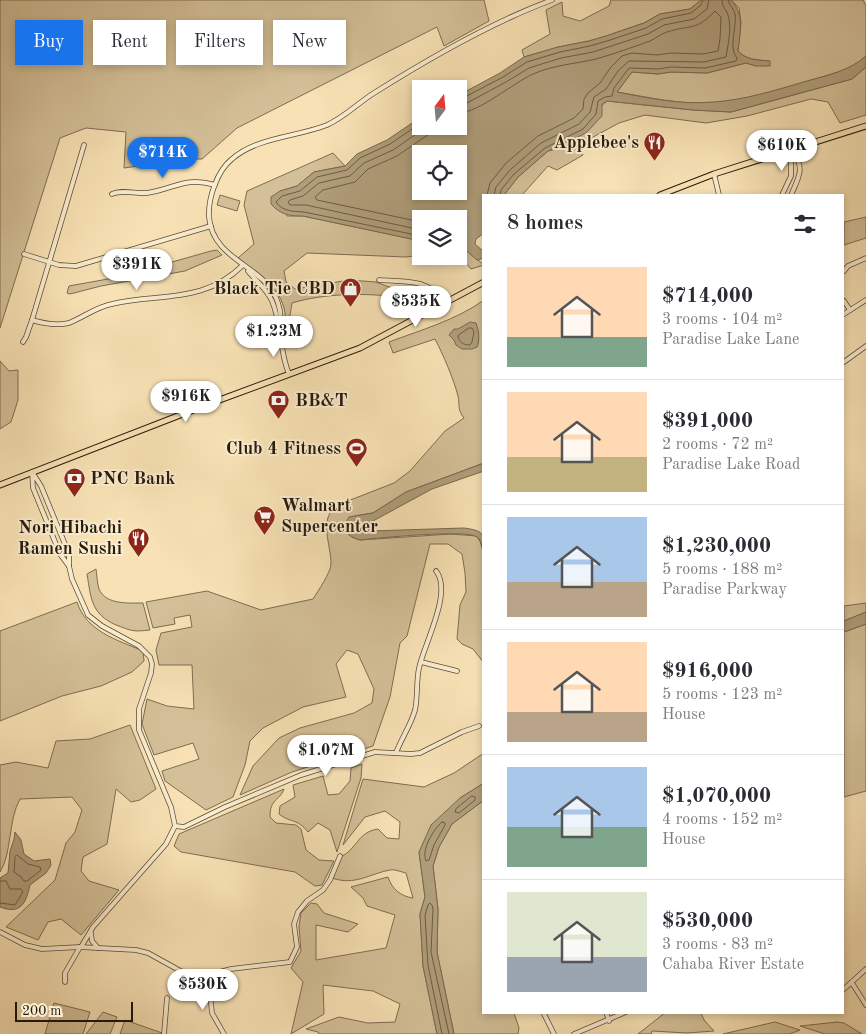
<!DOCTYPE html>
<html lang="en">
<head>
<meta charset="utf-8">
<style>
	:root { --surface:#fff; --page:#f2f2f3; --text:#2b2b33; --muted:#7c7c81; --line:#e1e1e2; --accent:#1a73e8 }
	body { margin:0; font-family:"Old Standard TT",serif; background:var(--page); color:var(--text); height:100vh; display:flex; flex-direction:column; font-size:19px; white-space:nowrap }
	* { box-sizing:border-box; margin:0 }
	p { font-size:16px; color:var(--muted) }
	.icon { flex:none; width:28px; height:28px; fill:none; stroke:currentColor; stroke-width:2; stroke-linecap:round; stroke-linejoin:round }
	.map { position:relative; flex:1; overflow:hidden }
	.panel { position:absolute; left:482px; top:194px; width:362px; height:820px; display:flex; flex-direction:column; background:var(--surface); border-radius:0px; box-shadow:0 2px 8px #0003 }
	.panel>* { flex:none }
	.hud { position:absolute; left:15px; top:20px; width:392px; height:45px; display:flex; gap:10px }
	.needle { width:32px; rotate:16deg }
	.tools { position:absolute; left:412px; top:80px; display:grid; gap:10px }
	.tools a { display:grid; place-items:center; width:55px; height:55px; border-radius:0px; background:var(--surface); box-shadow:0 2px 8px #0003; font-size:25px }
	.scale { position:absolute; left:15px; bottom:12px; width:118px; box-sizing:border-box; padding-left:5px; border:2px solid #251a0b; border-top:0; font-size:14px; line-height:18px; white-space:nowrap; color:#251a0b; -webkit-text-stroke:4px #faeccf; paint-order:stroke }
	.price { position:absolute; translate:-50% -42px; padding:0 11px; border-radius:18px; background:#fff; color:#222; font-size:16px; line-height:32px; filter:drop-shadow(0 1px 2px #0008) }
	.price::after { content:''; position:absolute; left:50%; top:30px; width:15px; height:11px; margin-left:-8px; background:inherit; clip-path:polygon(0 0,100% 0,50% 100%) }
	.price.current { background:var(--accent); color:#fff }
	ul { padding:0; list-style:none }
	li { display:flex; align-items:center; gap:15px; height:125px; padding:0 25px }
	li+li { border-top:1px solid var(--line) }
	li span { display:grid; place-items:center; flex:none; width:140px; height:100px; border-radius:0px; color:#555 }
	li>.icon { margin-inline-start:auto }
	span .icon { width:60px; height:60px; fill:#fffc; stroke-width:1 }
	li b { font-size:21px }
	h2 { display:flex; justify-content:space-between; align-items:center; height:60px; padding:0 25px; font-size:21px }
	.pill { padding:0 18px; border-radius:0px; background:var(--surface); box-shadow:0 2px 8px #0003; font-size:18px; line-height:45px }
	.pill.current { background:var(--accent); color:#fff }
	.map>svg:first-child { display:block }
	.green { fill:#d4c098; stroke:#7c6d52 }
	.water { fill:#b09e7b; stroke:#78694e; fill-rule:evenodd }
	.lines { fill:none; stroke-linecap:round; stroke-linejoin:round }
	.shore { stroke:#6a5c43; stroke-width:1 }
	.minor-casing { stroke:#5a4c36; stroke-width:5.5 }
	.major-casing { stroke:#251a0b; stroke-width:7 }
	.minor { stroke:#faeccf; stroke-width:4 }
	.major { stroke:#f8e2b5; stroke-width:5 }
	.labels { text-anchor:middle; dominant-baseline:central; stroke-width:4; stroke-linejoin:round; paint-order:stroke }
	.poi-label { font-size:18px; font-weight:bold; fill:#251a0b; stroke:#faeccf; text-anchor:end }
</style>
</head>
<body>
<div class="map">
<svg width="866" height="1034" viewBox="0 0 866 1034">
	<rect width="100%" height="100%" fill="#f8e2b5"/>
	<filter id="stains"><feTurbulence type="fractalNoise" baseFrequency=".004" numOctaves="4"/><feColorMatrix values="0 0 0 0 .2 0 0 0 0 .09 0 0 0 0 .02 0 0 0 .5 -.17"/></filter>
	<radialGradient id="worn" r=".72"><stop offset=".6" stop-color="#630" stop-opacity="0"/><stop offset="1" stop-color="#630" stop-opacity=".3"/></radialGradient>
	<g class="green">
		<polygon points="0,0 484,0 489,21 444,46 437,27 237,128 202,159 189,159 124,168 126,132 86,128 60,138 0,328"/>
		<polygon points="611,0 701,0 690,9 660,14 644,23 606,36 589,41 558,47 524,57 522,50 550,34 546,10 562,2 563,16 580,21 609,6"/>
		<path d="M731,0H863L866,6V56L857,64L842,71C800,83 757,99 712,103C680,105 648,97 617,92L632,72L658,74L671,72L707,73L746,63L756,66L769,61C758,60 746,60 738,51L741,23L739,8Z"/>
		<polygon points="866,67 866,115 840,123 828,102 811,99 747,116 706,123 645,115 619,123 584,142 580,148 583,155 557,170 548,166 522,195 504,195 518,177 548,151 553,150 607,101 693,110 731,112 852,79"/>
		<path d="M333,153L345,166L314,172L297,186L280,191L287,216H303L421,241V255L406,257L307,253L284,271L286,282L295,289L349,280L376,282L402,292L400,297C365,293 325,293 292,303L288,327L285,328C285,321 286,314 284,308C278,285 255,271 238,258L254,244L244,205L247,191Z"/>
		<polygon points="220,195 240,201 237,211 217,205"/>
		<polygon points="866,217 866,238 844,245 844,222"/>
		<polygon points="459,247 462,247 484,265 471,269 459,255"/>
		<polygon points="217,250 222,255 185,271 101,286 70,294 67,293 69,286 119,277 211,251"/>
		<path d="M484,300V463L406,492L373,513L354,516L346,522C345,534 349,537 360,540L451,534L476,536L480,541L484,555V663L473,649L462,644L457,639L460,605L466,592L465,573L462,554L448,544H430L407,636L400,643L390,697L373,746L292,772L240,795L253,766L279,738L300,728L354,713L372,703L374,689L358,654L347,650L336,664L346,697L303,707L263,728L250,741L245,765L233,797L206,810L165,781L162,771L199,759L193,743L154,755L142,724L147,699L167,706L194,709L192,665H159L156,650L161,633L192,627L190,615L174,618L175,624L153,628L146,602L207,591L261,610L313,599C318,591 331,572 331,564C331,544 319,522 335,506L394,483L410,471L445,431L464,418C457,409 460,406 458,396C454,380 443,354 435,339L393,353L389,342C421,330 456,320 484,300Z"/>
		<polygon points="0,361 9,371 18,370 18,400 11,422 0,429"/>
		<path d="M96,569C97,575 97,583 99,589C106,605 128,603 143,603L150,630C133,632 132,631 116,625C91,614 91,598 87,574Z"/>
		<path d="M77,602C86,631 117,640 143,651L144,661L132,672L101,686L62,696L0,721V631Z"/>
		<polygon points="866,603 866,612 844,621 844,606"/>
		<polygon points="866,624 866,791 844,797 844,632"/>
		<path d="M130,725L156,789L140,800L131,802L116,789L107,844L83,857L81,871L89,881L119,890L81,935L61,919L48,922L38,940L6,927L55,880L66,843L75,832L82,810L72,797L20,799C8,820 12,854 0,872V765L16,762L48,768L56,741L90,739Z"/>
		<path d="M484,753V783L460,798L419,852L425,897L420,914L423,966L437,1034H319L318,1032L306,1029L339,1017L368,1023L395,1022L400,1004L373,991L323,985L324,1014L291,1034L303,982L291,968L301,951L299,926L301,913L311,903L317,904L324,913L358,924L348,932L316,925V960L386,948L395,915L367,906L363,898L351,887L388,877C392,889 400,896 413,898L406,873C401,872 395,869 390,870C369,874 355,886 332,878L340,857C357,850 357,832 378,829L387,838L399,839L400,822L385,811L365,817L343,845L363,779L424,787L454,773Z"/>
		<path d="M362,764L361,778L337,852L330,830L318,823L308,832C297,818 290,823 279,814L280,806L295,797L293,785L323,776L328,795L339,794L350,781L351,768Z"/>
		<path d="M284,789C279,802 270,798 270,817L276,823L296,825L301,829L306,850L319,860L334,861L322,885L315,886L295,872L181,852L174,846L179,834Z"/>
		<polygon points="484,800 484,1012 514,1013 519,1028 518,1034 454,1034 437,952 438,909 433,866 439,847 452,824"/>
		<polygon points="54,1003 90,1012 83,1034 45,1034"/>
		<polygon points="103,1012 117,1017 110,1034 86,1034"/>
		<polygon points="666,1012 701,1013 704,1020 714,1031 687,1033 652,1031 651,1034 638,1034"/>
		<polygon points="125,1020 165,1034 120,1034"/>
		<polygon points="775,1022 800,1030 790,1034 723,1034"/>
		<polygon points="837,1022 844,1023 862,1034 825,1034 800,1026"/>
	</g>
	<g class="water">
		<path d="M701,0H731C745,15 740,31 738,51C746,60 758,60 770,61V66H756L746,63L707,73L671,72L658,74L632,72L617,92C648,98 681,105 713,102C745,100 776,90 807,81C828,75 849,71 866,56V67L852,79L731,112L693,110L607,101L602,104V116L586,133L548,151L518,177L504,195H484V233L476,239L475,244L484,252V258L477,260L462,247H459V219H421V241L303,216C289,216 281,215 271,204V197L280,191L297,186L314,172L345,166L357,154L387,140L421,117V126H459V95L500,73L524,57L558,47L589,41L606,36L644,23L660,14L690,9ZM421,154H459V191H421Z"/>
		<path d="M470,322L476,323C479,331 480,339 477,347L472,349H462L456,345L454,340L449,335L454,329H458Z"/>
		<path d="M484,463V471L432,489L373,521L359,525V528L362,531H370L464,528C486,531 484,534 484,555C482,549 482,540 477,537C467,529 378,538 360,540C348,536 340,530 349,517L373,513L406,492Z"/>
		<polygon points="866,612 866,624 844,632 844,621"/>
		<polygon points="484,783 484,800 452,824 439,847 433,866 438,909 437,952 454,1034 437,1034 423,966 420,914 425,897 419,852 431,825 460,798"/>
		<path d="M15,832L21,840L24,854L34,861L50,859L51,865L46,873L30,885C26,903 21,915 0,907V878L8,873L10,851L14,839Z"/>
	</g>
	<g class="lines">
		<g class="shore">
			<polyline points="459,99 463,98 503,77 527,62 560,52 590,46 607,41 646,28 662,19 691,13 701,5 703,0"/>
			<polyline points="459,105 465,104 506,82 529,68 561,58 593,52 648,34 664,25 694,19 707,9 709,0"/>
			<path d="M459,113C480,112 513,83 533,74C553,65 575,64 596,59C614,54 633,47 650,41C656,38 661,34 667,32C691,24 695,32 715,11L721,17L720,39L718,51L703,54L671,53L657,55L632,53L622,56L611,67L600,83L588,93L584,99L583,109L574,118L538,136L506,163L490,183L487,195"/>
			<path d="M421,123L390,144L360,158L347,170L317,177L300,191L282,196L276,202C283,212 293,211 304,212L421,236"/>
			<path d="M494,195L496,187L510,170L541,143L579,124L590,112L594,97L606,89L618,71L629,61L704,62L726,57C728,45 732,27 728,15C726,9 722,7 722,0"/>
			<path d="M500,195L501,190L514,174L545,148L583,129L596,114L598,101L605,97L612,96L614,88L629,68L658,69L671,67L705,68L736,61L737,58C728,47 737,28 735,14C734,8 729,6 728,0"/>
			<polyline points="421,222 317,200 315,197 323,190 355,182 368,169 397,156 432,132 437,126"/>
			<polyline points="421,230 306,205 290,205 288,202 290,200 303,196 319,183 350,176 364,163 393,150 428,126"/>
			<path d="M469,328H472L474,332L472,342L470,345C463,345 459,342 458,336Z"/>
			<polygon points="472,796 475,797 475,800 459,813 455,812 456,809"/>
			<path d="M442,822L445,823V825L434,845L429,860L426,861C421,850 433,830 442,822Z"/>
			<polygon points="17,855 28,864 40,867 41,870 27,881 24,881 21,877 14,872 15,857"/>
			<polyline points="0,881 6,881 10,889 21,889 23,892 15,905 0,903"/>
			<polyline points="442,1034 428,965 425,915 428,905 430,903 432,905 433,909 431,952 449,1034"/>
		</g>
		<defs>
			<g id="minor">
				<polyline points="714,174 719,195"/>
				<path d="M112,194C122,189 136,194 147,193C175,189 184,176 215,185"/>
				<polyline points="782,195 791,176 791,150"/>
				<path d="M791,195C799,177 806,167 791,150"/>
				<polyline points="24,254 59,265 76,266 211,226"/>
				<path d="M248,271C256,281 267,289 272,301C282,324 279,351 289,374"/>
				<polyline points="844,271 848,266 866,258"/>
				<path d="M379,280C407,282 425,278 445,301"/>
				<polyline points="844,301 850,310"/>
				<polyline points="844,314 866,300"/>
				<path d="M32,320C45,324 56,326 69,323C84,317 96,307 112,304C160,293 204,304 243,265"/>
				<path d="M280,336C281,325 282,314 278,303C266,265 213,262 209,217C208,198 217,171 232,159C257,137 297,137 327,125C345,117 358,103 374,93C428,59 492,22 552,0"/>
				<polyline points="23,342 26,337 32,320 84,145"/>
				<polyline points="844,362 866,346"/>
				<polygon points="32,472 41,486 69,554 69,566 60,554 33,488"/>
				<polyline points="69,566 72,579 88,615 102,626 139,646 150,657 152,664 151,673 139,709 139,730 171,807 175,826 166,844 93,927 81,947"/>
				<polyline points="421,662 457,671"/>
				<path d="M396,753C401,739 411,725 415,710C418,697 416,682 419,668C424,644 453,592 436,571"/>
				<polyline points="175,826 184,827 225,807 301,775 375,752 411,754 420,753 462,732 479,726"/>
				<polyline points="0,932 25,945 42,949 80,947 136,950 148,953 186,974 205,976 231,969 290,962 297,947 294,924 298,912 307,901 323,890 330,880 340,856"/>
				<polyline points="91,933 92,941 98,948"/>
				<polyline points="205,976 209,984 212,1013 224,1034"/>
				<polyline points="65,982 65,973 80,947"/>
				<polyline points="852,983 866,1005"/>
				<polyline points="844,989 866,969"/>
				<polyline points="543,1012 554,1034"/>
				<polyline points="606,1012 609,1021"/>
				<polyline points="164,1034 167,998"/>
				<polyline points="574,1034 626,1012"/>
			</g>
			<g id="major">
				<polyline points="660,195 714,174 866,126"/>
				<polyline points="0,485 206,405 360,348 484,282"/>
			</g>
		</defs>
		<use href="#minor" class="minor-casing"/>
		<use href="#major" class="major-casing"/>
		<use href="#minor" class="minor"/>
		<use href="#major" class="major"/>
	</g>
	<defs>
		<symbol id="restaurant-pin" viewBox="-11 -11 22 30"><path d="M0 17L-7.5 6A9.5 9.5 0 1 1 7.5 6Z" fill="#8f2418" stroke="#faeccf"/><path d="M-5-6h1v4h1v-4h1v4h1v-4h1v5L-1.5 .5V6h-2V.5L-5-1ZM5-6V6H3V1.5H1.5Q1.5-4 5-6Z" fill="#fff"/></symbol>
		<symbol id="shop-pin" viewBox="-11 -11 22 30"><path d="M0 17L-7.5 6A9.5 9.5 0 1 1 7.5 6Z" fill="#8f2418" stroke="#faeccf"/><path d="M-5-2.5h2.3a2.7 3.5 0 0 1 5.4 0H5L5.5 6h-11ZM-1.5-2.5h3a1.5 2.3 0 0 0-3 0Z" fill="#fff"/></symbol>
		<symbol id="bank-pin" viewBox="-11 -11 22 30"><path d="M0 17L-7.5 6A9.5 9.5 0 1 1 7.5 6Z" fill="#8f2418" stroke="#faeccf"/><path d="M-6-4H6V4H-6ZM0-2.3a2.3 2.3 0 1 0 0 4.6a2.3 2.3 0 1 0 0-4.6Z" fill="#fff"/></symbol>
		<symbol id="stadium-pin" viewBox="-11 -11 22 30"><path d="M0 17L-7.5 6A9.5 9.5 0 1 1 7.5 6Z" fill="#8f2418" stroke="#faeccf"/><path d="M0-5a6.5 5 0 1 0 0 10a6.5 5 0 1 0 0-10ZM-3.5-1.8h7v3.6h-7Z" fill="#fff"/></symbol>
		<symbol id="supermarket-pin" viewBox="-11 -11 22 30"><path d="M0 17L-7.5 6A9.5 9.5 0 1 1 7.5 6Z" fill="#8f2418" stroke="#faeccf"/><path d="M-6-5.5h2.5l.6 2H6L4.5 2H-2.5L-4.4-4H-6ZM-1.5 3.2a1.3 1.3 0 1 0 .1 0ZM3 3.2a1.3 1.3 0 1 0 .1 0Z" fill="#fff"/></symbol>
	</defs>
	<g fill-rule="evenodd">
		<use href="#restaurant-pin" x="642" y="130" width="25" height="34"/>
		<use href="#shop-pin" x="338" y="276" width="25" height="34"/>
		<use href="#bank-pin" x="266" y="388" width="25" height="34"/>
		<use href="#stadium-pin" x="344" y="436" width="25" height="34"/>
		<use href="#bank-pin" x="62" y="466" width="25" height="34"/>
		<use href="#supermarket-pin" x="252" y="504" width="25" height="34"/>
		<use href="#restaurant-pin" x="126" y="526" width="25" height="34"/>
	</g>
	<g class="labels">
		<g class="poi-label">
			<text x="639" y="143">Applebee's</text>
			<text x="335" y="289">Black Tie CBD</text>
			<text x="295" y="401" text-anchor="start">BB&amp;T</text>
			<text x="341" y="449">Club 4 Fitness</text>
			<text x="90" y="479" text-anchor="start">PNC Bank</text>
			<text x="281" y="506" text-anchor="start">Walmart<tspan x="281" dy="21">Supercenter</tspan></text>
			<text x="122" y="528">Nori Hibachi<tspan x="122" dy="21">Ramen Sushi</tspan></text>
		</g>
	</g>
	<rect width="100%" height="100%" filter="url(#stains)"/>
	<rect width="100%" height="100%" fill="url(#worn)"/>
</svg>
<div class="tools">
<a><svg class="needle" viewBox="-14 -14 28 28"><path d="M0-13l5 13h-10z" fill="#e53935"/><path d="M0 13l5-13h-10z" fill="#7c7c81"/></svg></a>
<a><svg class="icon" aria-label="locate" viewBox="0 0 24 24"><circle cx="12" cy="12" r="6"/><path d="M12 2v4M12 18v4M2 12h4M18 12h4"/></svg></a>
<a><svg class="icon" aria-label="layers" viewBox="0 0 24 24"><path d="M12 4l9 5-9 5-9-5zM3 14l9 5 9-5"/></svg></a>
</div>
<div class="scale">200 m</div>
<b class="price" style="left:782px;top:172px">$610K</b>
<b class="price current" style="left:163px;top:179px">$714K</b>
<b class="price" style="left:137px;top:291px">$391K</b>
<b class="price" style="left:416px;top:328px">$535K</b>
<b class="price" style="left:274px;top:358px">$1.23M</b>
<b class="price" style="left:186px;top:423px">$916K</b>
<b class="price" style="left:326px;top:777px">$1.07M</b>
<b class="price" style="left:203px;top:1011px">$530K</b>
<div class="hud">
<a class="pill current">Buy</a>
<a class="pill">Rent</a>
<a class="pill">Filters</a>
<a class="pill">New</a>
</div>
<section class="panel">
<h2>8 homes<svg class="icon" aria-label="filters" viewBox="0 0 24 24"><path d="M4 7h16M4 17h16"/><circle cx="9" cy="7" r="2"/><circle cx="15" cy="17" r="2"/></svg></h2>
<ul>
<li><span style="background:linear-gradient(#ffd9b3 70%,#7fa58c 0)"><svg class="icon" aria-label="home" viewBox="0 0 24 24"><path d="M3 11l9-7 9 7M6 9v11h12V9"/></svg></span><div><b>$714,000</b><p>3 rooms · 104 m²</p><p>Paradise Lake Lane</p></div></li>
<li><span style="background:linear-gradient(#ffd9b3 65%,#c2b280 0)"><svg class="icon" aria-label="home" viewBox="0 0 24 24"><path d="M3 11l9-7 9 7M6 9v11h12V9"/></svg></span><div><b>$391,000</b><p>2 rooms · 72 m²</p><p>Paradise Lake Road</p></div></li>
<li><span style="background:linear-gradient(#a9c7e8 65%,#b9a48a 0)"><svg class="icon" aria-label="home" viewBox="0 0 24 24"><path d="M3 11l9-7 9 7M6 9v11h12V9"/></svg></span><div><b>$1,230,000</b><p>5 rooms · 188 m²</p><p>Paradise Parkway</p></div></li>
<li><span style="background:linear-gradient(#ffd9b3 70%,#b9a48a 0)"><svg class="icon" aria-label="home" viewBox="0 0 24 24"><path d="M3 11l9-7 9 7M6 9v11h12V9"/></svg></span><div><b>$916,000</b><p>5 rooms · 123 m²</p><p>House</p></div></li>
<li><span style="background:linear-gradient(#a9c7e8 60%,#7fa58c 0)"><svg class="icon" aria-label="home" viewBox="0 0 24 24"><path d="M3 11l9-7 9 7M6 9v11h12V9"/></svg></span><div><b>$1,070,000</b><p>4 rooms · 152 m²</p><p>House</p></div></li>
<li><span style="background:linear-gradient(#dfe7d0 65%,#9aa5b1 0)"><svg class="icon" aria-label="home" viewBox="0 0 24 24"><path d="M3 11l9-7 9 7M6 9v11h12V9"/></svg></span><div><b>$530,000</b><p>3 rooms · 83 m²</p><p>Cahaba River Estate</p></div></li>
</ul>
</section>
</div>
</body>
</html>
